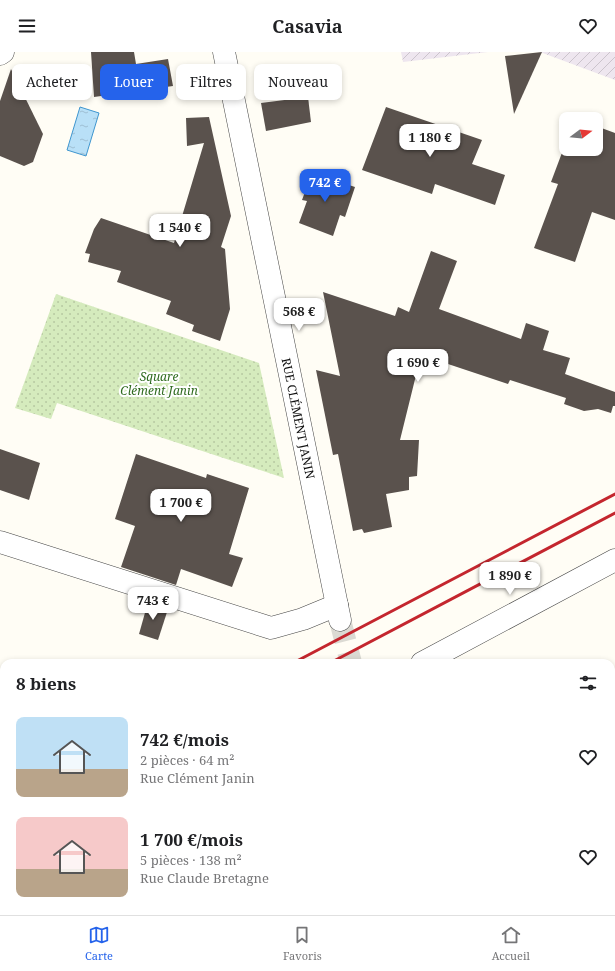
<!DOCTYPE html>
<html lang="fr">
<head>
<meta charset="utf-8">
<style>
	:root { --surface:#fff; --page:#f2f2f2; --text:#202124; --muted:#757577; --line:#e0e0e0; --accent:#2563eb }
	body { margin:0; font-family:"Noto Serif",serif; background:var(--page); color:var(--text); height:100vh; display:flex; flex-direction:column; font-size:15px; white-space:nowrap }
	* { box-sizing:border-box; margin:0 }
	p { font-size:13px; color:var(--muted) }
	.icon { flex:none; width:22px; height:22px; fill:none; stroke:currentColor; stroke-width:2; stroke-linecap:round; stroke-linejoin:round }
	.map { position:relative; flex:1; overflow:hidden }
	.sheet { position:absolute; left:0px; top:607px; width:615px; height:256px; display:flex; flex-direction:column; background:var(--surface); border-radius:12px 12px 0 0; box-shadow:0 2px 6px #0003 }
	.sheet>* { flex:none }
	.banner { position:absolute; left:12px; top:12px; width:400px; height:36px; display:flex; gap:8px }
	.needle { width:26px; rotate:74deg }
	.fabs { position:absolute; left:559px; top:60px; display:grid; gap:8px }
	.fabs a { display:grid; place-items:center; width:44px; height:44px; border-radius:8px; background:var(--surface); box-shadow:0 2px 6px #0003; font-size:20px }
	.price { position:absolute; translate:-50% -34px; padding:0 9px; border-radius:8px; background:#fff; color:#222; font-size:13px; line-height:26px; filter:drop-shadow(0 1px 2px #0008) }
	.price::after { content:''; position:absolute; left:50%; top:24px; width:12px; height:9px; margin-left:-6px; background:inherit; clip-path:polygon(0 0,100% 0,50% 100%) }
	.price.on { background:var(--accent); color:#fff }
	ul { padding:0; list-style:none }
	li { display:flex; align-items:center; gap:12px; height:100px; padding:0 16px }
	li span { display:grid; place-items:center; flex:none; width:112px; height:80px; border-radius:8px; color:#555 }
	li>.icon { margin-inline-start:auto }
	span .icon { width:48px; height:48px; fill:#fffc; stroke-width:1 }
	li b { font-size:17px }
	h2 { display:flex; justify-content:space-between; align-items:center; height:48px; padding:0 16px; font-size:17px }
	.pill { padding:0 14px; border-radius:8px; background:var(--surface); box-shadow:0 2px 6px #0003; font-size:14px; line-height:36px }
	.pill.on { background:var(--accent); color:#fff }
	header { display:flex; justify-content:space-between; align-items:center; height:52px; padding:0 16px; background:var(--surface); font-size:18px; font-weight:700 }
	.tab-bar { display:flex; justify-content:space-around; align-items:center; height:56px; border-top:1px solid var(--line); background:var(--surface); font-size:11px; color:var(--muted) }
	.tab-bar a { display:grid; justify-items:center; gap:2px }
	.tab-bar .on { color:var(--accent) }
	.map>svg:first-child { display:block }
	.industrial { fill:url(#industrial-furrows) }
	.park { fill:url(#park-dots) }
	.water { fill:url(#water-ripples); stroke:#3f96cf }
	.building { fill:#5a524d }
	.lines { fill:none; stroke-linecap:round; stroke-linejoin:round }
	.minor-tunnel { stroke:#dbdad3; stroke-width:22; stroke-dasharray:22 11; stroke-linecap:butt }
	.minor-casing { stroke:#444; stroke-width:23 }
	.minor { stroke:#fff; stroke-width:22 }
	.rail { stroke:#c4262e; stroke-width:3 }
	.labels { text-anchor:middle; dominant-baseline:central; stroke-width:4; stroke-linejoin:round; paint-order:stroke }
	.park-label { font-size:12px; font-style:italic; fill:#2f6b1f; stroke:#fff }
	.street-label { font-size:12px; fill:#111; stroke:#fff }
</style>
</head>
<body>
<header><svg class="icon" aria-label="menu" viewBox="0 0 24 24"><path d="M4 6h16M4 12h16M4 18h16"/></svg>Casavia<svg class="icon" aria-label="heart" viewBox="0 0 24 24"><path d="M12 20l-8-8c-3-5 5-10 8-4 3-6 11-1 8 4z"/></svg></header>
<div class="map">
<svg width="615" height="863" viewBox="0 0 615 863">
	<defs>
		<pattern id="industrial-furrows" width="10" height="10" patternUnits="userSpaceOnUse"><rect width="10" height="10" fill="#eee6ef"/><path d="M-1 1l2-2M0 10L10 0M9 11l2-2" fill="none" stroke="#cbc4cc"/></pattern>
		<pattern id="park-dots" width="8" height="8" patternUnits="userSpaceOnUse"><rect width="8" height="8" fill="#d5ebbd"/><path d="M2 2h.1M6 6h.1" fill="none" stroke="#b6c8a1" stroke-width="1.8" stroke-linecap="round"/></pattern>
		<pattern id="water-ripples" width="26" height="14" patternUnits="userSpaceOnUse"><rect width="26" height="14" fill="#b9e0f7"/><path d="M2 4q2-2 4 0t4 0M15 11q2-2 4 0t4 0" fill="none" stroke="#9ebfd3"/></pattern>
	</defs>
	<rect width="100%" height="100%" fill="#fffdf5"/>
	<g class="industrial">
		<polygon points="401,0 488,0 403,10"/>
		<polygon points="540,0 615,0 615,28"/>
	</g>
	<polygon class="park" points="56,242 259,311 284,426 57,351 51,367 15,356"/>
	<polygon class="water" points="80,55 99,61 86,104 67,98"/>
	<g class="building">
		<polygon points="91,0 134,0 136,12 168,7 173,34 94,45"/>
		<polygon points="542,0 514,62 505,4"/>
		<polygon points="11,17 43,82 33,110 24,114 0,104 0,49"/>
		<polygon points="308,45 311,70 266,79 261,51"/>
		<polygon points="386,55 482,88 472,112 505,123 495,153 435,132 432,142 362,118"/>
		<polygon points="209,65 231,164 221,195 225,197 230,257 220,289 192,279 194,273 166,262 171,249 117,230 121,219 88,210 90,202 85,201 94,177 101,166 174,191 204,91 187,94 186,66"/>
		<polygon points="596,74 615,81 615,168 592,160 575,210 534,196 558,132 551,130 566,90 566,97 596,97"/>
		<polygon points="312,121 355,135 345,165 340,163 333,184 299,171 307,149 302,148"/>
		<polygon points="431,199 457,209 439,257 521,287 526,271 549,279 543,298 570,306 565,322 615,340 615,354 613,354 611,361 598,357 584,359 564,352 566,346 510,328 508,332 421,303 400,388 419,388 417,424 409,425 409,438 386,442 392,475 364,481 362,477 353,479 338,402 333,403 316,318 340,324 323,240 395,264 398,255 409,260"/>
		<polygon points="0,397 40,411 29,448 0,438"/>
		<polygon points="136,402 206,426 207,422 249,436 229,502 243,506 232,535 181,517 176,533 121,515 135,474 115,467"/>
		<polygon points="148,550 168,557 158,588 139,582"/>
	</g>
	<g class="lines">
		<polyline class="minor-tunnel" points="340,568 351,611"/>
		<defs>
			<g id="minor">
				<path id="s1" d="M224,0L340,568"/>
				<polyline points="0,2 3,0"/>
				<polyline points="0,490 271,576 303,567 337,553"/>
				<polyline points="422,611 615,508"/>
				<polyline points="0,837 4,835"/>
				<polyline points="400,859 401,863"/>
				<polyline points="494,859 504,863"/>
			</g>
		</defs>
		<use href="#minor" class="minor-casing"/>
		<use href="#minor" class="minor"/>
		<g class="rail">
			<polyline points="293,611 615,442"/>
			<polyline points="330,611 615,461"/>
			<polyline points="0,767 4,765"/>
			<polyline points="0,787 4,785"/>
		</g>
	</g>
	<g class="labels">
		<g class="park-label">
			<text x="159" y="324">Square<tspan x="159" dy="14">Clément Janin</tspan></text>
		</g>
		<g class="street-label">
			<text stroke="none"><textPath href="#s1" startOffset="374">RUE CLÉMENT JANIN</textPath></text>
		</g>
	</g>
</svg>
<div class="fabs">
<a><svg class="needle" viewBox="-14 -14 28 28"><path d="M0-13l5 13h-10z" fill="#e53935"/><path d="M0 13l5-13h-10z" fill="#757577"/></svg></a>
</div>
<b class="price" style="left:430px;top:106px">1 180 €</b>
<b class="price on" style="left:325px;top:151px">742 €</b>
<b class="price" style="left:180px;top:196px">1 540 €</b>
<b class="price" style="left:299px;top:280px">568 €</b>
<b class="price" style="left:418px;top:331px">1 690 €</b>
<b class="price" style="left:181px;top:471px">1 700 €</b>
<b class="price" style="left:510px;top:544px">1 890 €</b>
<b class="price" style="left:153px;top:569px">743 €</b>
<div class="banner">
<a class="pill">Acheter</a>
<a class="pill on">Louer</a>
<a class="pill">Filtres</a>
<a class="pill">Nouveau</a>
</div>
<section class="sheet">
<h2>8 biens<svg class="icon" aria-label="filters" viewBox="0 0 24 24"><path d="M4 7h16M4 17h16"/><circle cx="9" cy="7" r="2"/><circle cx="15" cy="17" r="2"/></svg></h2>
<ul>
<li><span style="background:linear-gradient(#bfe0f5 65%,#b9a48a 0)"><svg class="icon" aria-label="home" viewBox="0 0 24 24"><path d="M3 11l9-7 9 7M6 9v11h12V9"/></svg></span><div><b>742 €/mois</b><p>2 pièces · 64 m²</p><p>Rue Clément Janin</p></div><svg class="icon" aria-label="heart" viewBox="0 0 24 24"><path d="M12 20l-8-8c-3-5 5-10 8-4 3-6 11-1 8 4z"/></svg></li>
<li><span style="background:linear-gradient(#f6c9c9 65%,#b9a48a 0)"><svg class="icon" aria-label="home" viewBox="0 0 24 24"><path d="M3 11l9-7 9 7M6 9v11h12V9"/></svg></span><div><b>1 700 €/mois</b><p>5 pièces · 138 m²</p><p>Rue Claude Bretagne</p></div><svg class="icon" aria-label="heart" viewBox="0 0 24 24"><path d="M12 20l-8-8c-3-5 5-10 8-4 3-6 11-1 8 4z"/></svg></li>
</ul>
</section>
</div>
<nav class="tab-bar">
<a class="on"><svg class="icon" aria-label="map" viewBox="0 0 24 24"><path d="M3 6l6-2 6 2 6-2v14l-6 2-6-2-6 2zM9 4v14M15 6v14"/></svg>Carte</a>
<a><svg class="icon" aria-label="saved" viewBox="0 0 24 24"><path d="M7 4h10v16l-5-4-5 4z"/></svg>Favoris</a>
<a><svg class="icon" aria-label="home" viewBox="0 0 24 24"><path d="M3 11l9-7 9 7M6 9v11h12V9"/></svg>Accueil</a>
</nav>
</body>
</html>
